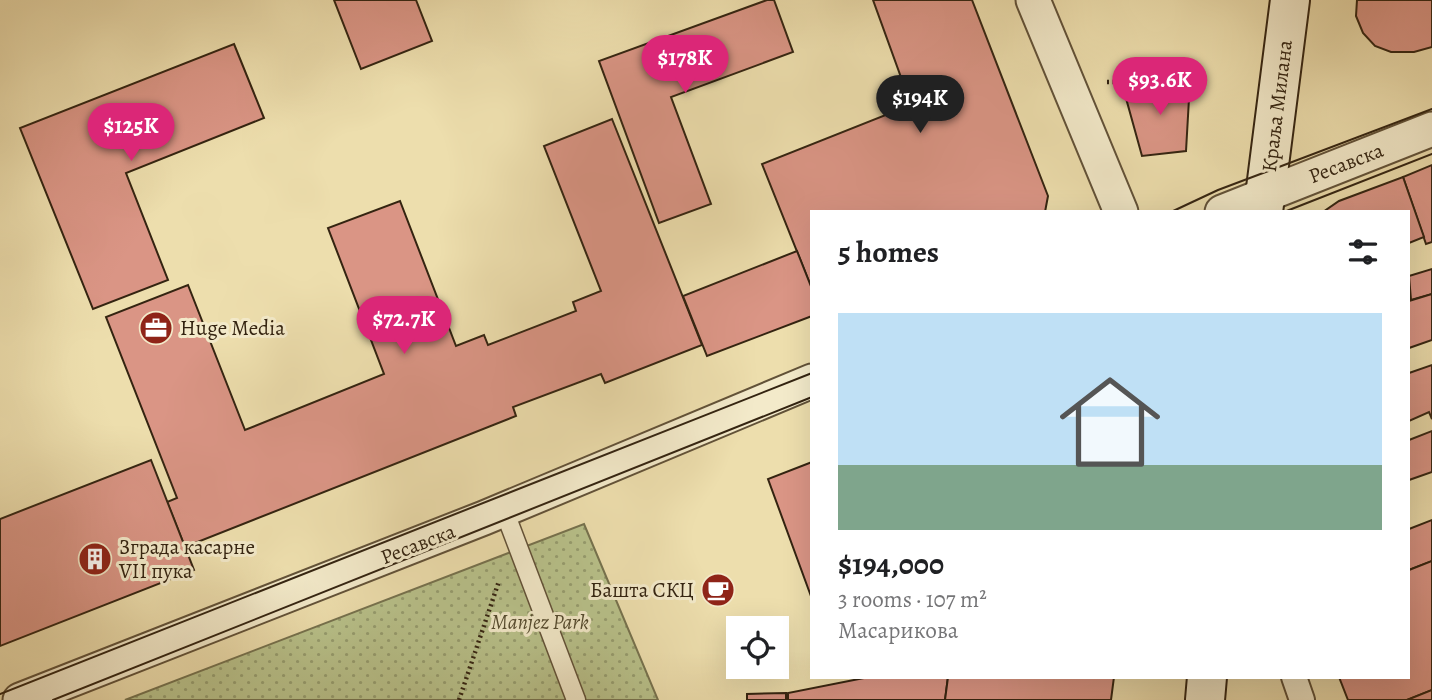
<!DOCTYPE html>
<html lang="en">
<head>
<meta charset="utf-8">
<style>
	:root { --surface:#fff; --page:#f6f6f6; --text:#202124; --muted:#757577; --line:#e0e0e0; --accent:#db2777 }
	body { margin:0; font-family:Alegreya,serif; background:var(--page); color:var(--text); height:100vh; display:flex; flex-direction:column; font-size:26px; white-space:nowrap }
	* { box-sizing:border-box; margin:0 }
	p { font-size:23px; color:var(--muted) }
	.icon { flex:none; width:38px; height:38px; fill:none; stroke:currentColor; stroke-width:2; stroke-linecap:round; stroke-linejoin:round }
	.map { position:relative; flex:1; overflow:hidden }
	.side { position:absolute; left:810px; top:210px; width:600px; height:469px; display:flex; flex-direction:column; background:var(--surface); border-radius:0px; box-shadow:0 7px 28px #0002 }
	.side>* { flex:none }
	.tools { position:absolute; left:726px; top:616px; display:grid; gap:14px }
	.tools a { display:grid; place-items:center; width:63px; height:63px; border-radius:0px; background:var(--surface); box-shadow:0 7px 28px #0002; font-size:35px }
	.price { position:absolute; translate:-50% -60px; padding:0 16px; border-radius:24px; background:var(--accent); color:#fff; font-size:23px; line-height:46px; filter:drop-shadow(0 2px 4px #0008) }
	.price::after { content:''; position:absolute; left:50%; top:42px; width:21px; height:16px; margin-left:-10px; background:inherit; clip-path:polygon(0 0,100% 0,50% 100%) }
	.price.on { background:#222; color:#fff }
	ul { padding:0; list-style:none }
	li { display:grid; align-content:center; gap:14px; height:371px; padding:0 28px }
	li+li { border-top:2px solid var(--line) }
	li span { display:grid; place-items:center; height:217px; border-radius:0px; color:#555 }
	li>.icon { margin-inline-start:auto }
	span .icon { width:126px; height:126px; fill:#fffc; stroke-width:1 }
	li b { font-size:30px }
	h2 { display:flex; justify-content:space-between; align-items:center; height:84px; padding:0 28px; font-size:30px }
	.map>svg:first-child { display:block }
	.park { fill:url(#park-dots); stroke:#76724e; stroke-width:2 }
	.building { fill:#da9585; stroke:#342411; stroke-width:2 }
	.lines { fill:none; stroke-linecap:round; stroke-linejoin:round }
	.service-casing { stroke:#625238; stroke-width:21 }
	.pedestrian-casing { stroke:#625238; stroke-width:28 }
	.minor-casing { stroke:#625238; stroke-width:37 }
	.secondary-casing { stroke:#342411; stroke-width:42 }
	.path { stroke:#342411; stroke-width:4.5; stroke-dasharray:2 3.5; stroke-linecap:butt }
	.service { stroke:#f3eaca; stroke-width:18 }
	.pedestrian { stroke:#f3eaca; stroke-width:24 }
	.minor { stroke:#f3eaca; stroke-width:33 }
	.secondary { stroke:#f3eaca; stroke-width:38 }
	.tram { stroke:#342411; stroke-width:2 }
	.labels { text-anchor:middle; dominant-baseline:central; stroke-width:6; stroke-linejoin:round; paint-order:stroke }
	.street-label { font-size:21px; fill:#342411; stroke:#f3eaca }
	.poi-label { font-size:21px; fill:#342411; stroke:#f3eaca; text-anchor:start }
	.park-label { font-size:21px; font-style:italic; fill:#554b2f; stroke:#f3eaca }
</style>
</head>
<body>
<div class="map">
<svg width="1432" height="700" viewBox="0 0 1432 700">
	<defs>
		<pattern id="park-dots" width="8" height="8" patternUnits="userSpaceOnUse" patternTransform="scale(1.75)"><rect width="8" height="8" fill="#b8c18a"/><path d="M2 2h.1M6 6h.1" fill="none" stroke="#969d6f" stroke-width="1.8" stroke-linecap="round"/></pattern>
	</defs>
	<rect width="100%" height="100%" fill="#eddead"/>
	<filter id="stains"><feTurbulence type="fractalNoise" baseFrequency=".00286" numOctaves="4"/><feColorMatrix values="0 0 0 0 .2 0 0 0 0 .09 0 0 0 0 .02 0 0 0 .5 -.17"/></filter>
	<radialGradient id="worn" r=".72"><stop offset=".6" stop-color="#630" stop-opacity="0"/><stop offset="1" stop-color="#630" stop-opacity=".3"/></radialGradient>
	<polygon class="park" points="584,524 658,700 125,700"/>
	<g class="building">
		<polygon points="334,0 416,0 432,41 361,69"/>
		<polygon points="767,0 774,0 793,52 671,97 711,204 659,223 599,61"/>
		<polygon points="873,0 972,0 1048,196 1045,212 812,212 812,289 762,164 911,105"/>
		<polygon points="1357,0 1432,0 1432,47 1414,52 1391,52 1375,46 1363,33 1356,16"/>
		<polygon points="234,44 264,118 126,173 168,280 93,309 20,128"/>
		<polygon points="1190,81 1186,151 1142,156 1124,91"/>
		<polygon points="612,119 702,345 605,383 601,374 513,407 516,416 185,547 167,502 177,498 106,317 188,285 245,430 384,374 328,228 400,201 456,346 484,335 488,345 576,311 573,302 601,291 544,146"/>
		<polygon points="1432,165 1432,242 1426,244 1403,177"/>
		<polygon points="1403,177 1424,237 1409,243 1409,212 1323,212 1339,201"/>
		<polygon points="797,251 812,289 812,316 707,356 683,296"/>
		<polygon points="1432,269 1432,294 1411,300 1409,276"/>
		<polygon points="1432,294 1432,340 1409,348 1409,301"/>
		<polygon points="1432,365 1432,419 1429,412 1409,421 1409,373"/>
		<polygon points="1432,431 1432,472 1409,480 1409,440"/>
		<polygon points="151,460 194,570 0,646 0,519"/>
		<polygon points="812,462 812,599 768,479"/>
		<polygon points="1432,520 1432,561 1409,570 1409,529"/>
		<polygon points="1432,561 1432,690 1407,700 1348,700 1339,677 1409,677 1409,570"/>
		<polygon points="869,677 948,677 945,700 788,700 788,693"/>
		<polygon points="948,677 1114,677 1111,700 945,700"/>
		<polygon points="1432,690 1432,700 1407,700"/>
		<polygon points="786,693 786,700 747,700 747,694"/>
	</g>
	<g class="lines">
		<defs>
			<polyline id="service" points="504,510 576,700"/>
			<polyline id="pedestrian" points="1294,677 1302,700"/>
			<g id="minor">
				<polyline points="1033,0 1121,212"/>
				<polyline points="1222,212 1432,129"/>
				<polyline points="20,700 484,518 812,381"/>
			</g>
			<g id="secondary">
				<polyline points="1263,212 1290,0"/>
				<polyline points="1205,700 1207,677"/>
			</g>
		</defs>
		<use href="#service" class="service-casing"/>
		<use href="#pedestrian" class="pedestrian-casing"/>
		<use href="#minor" class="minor-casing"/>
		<use href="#secondary" class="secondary-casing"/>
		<g class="path">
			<polyline points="1107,82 1145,82 1204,75"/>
			<polyline points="459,700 499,581"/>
		</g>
		<use href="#service" class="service"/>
		<use href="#pedestrian" class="pedestrian"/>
		<use href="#minor" class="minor"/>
		<use href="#secondary" class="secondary"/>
		<g class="tram">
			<polyline points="1171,212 1218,190 1432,109"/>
			<polyline points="1284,212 1432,154"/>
			<polyline points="0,694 812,373"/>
			<polyline points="53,700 812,397"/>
		</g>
	</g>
	<defs>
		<symbol id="office-disc" viewBox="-11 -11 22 22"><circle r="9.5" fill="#8f2418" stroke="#f3eaca"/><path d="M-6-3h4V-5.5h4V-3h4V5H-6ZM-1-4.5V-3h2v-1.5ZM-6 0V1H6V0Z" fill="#fff"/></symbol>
		<symbol id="building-disc" viewBox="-11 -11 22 22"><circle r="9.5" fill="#8f2418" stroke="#f3eaca"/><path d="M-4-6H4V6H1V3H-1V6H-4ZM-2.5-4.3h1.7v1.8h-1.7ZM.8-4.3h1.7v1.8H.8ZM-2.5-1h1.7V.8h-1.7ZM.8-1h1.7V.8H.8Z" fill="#fff"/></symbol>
		<symbol id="cafe-disc" viewBox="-11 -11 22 22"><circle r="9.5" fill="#8f2418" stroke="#f3eaca"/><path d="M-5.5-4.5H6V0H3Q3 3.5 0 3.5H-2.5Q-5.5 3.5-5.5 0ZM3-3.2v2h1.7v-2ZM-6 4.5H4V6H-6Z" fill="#fff"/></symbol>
	</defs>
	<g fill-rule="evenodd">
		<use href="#office-disc" x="137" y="309" width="38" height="38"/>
		<use href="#building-disc" x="76" y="540" width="38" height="38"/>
		<use href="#cafe-disc" x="699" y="571" width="38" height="38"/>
	</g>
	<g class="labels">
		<g class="street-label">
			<text transform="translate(1277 106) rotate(-83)">Краља Милана</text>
			<text transform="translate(1346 163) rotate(-21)">Ресавска</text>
			<text transform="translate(418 544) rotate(-21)">Ресавска</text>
		</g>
		<g class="poi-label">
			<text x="180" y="328">Huge Media</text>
			<text x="119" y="547">Зграда касарне<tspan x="119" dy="24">VII пука</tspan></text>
			<text x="694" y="590" text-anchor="end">Башта СКЦ</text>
		</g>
		<g class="park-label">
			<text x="540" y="622">Manjez Park</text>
		</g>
	</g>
	<rect width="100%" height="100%" filter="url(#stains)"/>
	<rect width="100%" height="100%" fill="url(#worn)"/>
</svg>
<div class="tools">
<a><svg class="icon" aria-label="locate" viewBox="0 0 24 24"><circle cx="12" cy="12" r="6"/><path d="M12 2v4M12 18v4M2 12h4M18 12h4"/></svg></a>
</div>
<b class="price" style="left:685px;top:95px">$178K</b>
<b class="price" style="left:1160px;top:117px">$93.6K</b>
<b class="price on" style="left:920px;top:135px">$194K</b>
<b class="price" style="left:131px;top:163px">$125K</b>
<b class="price" style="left:404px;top:356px">$72.7K</b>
<section class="side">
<h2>5 homes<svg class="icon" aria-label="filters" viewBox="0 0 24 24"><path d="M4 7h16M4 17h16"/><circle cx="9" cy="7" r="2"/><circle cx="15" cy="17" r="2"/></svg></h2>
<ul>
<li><span style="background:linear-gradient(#bfe0f5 70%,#7fa58c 0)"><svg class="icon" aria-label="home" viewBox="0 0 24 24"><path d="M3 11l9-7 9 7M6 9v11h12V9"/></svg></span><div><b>$194,000</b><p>3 rooms · 107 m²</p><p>Масарикова</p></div></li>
</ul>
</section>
</div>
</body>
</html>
